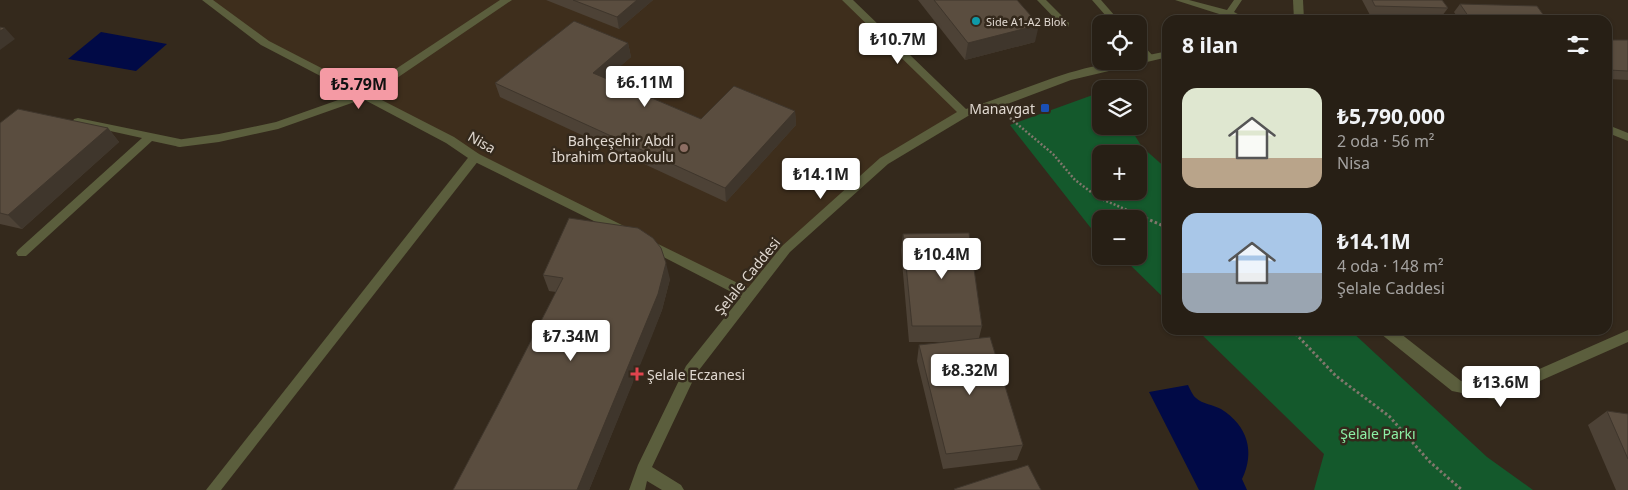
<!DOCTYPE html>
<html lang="tr">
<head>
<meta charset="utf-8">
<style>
	:root { --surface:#271f15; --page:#2f271e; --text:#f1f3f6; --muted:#a4a2a0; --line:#433d34; --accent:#f49aa4 }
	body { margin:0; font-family:"Noto Sans",sans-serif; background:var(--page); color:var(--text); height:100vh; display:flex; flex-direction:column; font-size:19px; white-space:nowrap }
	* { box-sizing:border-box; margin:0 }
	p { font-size:16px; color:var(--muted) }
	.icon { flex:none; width:28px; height:28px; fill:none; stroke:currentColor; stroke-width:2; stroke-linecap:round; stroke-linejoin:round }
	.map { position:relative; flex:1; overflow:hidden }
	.panel { position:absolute; left:1162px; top:15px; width:450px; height:320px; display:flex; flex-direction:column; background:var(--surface); border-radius:15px; box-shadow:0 1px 4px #0004,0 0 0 1px var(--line) }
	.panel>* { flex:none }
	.tools { position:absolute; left:1092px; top:15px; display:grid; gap:10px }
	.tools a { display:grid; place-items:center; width:55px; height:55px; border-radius:10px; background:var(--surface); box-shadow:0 1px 4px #0004,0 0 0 1px var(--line); font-size:25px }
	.price { position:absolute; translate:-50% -42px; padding:0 11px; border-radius:5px; background:#fff; color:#222; font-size:16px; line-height:32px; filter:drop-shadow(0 1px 2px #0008) }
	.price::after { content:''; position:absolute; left:50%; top:30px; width:15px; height:11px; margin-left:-8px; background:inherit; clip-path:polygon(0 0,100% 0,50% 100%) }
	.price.active { background:var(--accent); color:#111 }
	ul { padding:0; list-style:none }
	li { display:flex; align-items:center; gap:15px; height:125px; padding:0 20px }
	li span { display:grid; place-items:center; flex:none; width:140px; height:100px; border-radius:15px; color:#555 }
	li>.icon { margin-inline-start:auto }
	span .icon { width:60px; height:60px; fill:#fffc; stroke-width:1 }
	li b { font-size:21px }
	h2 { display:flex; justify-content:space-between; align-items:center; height:60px; padding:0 20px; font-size:21px }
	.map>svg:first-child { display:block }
	.built { fill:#3e2e1c }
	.green { fill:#14592c; fill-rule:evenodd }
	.water { fill:#010a46 }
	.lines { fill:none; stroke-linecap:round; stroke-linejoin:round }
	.path-far1 { stroke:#81776c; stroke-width:2.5; stroke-dasharray:2 2; stroke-linecap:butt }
	.path { stroke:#81776c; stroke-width:3; stroke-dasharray:2.5 2.5; stroke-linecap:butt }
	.lane { fill:#5b5e3d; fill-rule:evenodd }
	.street { fill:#5b5e3d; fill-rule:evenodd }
	.wall { fill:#4d4236 }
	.shaded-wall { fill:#3f362c }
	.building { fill:#5a4d3f; stroke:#3f362c }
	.culture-dot { fill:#0f9aa8; stroke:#34291c; stroke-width:2 }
	.transit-dot { fill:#1a4fb4; stroke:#34291c; stroke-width:2 }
	.education-dot { fill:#8d6e63; stroke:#34291c; stroke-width:2 }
	.health-dot { fill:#e0444e; stroke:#34291c; stroke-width:2 }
	.labels { text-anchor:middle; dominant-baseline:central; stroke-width:5; stroke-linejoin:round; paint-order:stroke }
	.far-poi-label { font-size:11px; fill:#e0d8d0; stroke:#34291c; text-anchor:start }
	.poi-label { font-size:14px; fill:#e0d8d0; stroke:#34291c; text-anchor:end }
	.street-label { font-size:14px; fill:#e0d8d0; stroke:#34291c }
	.park-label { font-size:14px; fill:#8cf0a5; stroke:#34291c }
</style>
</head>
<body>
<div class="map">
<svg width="1628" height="490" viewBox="0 0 1628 490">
	<rect width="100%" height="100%" fill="#34291c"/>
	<polygon class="built" points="207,0 847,0 964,113 884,161 786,249 750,295 475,157 265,43"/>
	<g class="green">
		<path d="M1101,92V126H1129L1142,147L1167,169V301L1121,256H1139V219H1101V238L1090,227L1010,125ZM1101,154H1139V191H1101Z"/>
		<polygon points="1197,330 1350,330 1487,457 1533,490 1314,490 1324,454"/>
	</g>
	<g class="water">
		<polygon points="101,32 167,44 136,71 68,59"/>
		<path d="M1188,385C1190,389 1193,396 1196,398C1202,404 1214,405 1221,409C1248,426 1255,452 1242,479L1247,490H1199L1149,392Z"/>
	</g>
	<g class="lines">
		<polyline class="path-far1" points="1010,118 1053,154 1075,180 1099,198 1144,217"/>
		<g class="path">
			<polyline points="1141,216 1168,228"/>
			<polyline points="1292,330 1336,376 1389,416 1430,462 1462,490"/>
		</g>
		<g class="lane">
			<polygon points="1037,0 1046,0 1069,23 1069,27 1063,27"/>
			<polygon points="1092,0 1101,0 1122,24 1113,24"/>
			<polygon points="1175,0 1189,0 1227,10 1234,0 1242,0 1234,12 1249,20 1238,20"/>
			<polygon points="1139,43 1142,44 1153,56 1153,60 1147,60 1139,51"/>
			<polygon points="78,118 180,139 185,143 180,147 152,141 26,256 18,256 16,253 18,250 142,138 74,123 73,121 74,119"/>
			<polygon points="475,153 479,154 480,157 479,160 221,490 206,490 471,154"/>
		</g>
		<g class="street">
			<polygon points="202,0 213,0 269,41 364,90 500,0 512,0 372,95 454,137 479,154 628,228 630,231 628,234 620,234 471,160 446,143 363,99 278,129 219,142 180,147 176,146 174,143 176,140 219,134 276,122 355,94 261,45"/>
			<path d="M842,0H853L966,109C1023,92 1079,61 1139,61V57L1168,51V57L1071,80L999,107L968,116L888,164L790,252L696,374L652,467L681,485L684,490H662L647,481L645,490H629L638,465L686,366L741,297L644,247L642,244L644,241H652L748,288L782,246L880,158L957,112Z"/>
			<polygon points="1293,0 1303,0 1304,20 1294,20"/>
			<polygon points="1608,125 1628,133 1628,141 1608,133"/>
			<polygon points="1379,330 1396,330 1461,381 1496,388 1628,330 1628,342 1497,400 1452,391 1381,334"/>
		</g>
	</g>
	<g class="wall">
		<polygon points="546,0 653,0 619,29"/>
		<polygon points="918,0 1017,0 1035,42 965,60"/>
		<polygon points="1362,0 1442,0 1448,8 1442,16 1370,15"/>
		<polygon points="1460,4 1547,20 1459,20 1454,12"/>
		<polygon points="1608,40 1628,40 1628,80 1608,79"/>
		<polygon points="628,43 631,57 606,78 701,119 795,111 796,125 726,202 500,97 495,83"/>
		<polygon points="0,123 108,128 119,142 22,229 0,224"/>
		<polygon points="903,234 982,326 979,338 1023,445 1017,460 943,469 917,361 919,345 950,342 909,342 901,250"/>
		<polygon points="543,275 670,279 662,310 589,490 453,490 497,407 556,292 549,291"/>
		<polygon points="1607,411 1628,414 1628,490 1616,490 1588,425"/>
	</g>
	<g class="shaded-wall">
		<polygon points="637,0 653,0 619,29 617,17"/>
		<polygon points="1039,25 1035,42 965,60 968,43"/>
		<polygon points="5,28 15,39 0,50 0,31"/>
		<polygon points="628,43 631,57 597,87 593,73"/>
		<polygon points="795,111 796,125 726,202 725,188"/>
		<polygon points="108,128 119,142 22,229 8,215"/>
		<polygon points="666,263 670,279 662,310 652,336 589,490 577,490"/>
	</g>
	<g class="building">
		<polygon points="573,0 637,0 617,17"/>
		<polygon points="934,0 1017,0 1039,25 968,43"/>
		<polygon points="1372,0 1442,0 1448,8 1375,6"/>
		<polygon points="1460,4 1537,6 1547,20 1471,20"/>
		<polygon points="574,21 628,43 593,73 701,119 734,86 795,111 725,188 495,83"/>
		<polygon points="0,27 5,28 0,31"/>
		<polygon points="1608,40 1628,40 1628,71 1608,70"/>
		<polygon points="18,109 108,128 8,215 0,213 0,123"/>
		<polygon points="569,218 638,228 653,238 661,248 666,263 658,294 577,490 453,490 497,407 563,278 543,275"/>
		<polygon points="969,233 982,326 912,326 903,234"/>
		<polygon points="990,337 1023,445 946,454 919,345"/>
		<polygon points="1607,411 1628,414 1628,459"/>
		<polygon points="1028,465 1041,490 955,490 954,489"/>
	</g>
	<circle class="culture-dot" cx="976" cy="21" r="5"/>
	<rect class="transit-dot" x="1040" y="103" width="10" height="10" rx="2.5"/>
	<circle class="education-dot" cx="684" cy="148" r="5"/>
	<path class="health-dot" d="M634.5 366.5h5v5h5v5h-5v5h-5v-5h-5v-5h5z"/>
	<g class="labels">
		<g class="far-poi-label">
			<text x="986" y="21">Side A1-A2 Blok</text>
		</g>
		<g class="poi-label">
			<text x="1035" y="108">Manavgat</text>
			<text x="674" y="140">Bahçeşehir Abdi<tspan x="674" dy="16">İbrahim Ortaokulu</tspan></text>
			<text x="647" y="374" text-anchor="start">Şelale Eczanesi</text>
		</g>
		<g class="street-label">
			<text transform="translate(482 142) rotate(30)">Nisa</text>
			<text transform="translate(747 276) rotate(-51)">Şelale Caddesi</text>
		</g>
		<g class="park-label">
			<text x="1378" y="433">Şelale Parkı</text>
		</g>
	</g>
</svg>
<div class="tools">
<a><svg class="icon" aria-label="locate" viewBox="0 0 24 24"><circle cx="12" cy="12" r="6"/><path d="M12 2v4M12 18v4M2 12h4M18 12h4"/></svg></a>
<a><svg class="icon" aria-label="layers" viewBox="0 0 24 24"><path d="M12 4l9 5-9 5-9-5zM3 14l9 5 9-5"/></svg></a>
<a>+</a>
<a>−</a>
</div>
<b class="price" style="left:898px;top:65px">₺10.7M</b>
<b class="price" style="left:645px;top:108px">₺6.11M</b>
<b class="price active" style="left:359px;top:110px">₺5.79M</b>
<b class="price" style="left:821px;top:200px">₺14.1M</b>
<b class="price" style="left:942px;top:280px">₺10.4M</b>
<b class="price" style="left:571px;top:362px">₺7.34M</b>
<b class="price" style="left:970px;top:396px">₺8.32M</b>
<b class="price" style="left:1501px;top:408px">₺13.6M</b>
<section class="panel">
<h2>8 ilan<svg class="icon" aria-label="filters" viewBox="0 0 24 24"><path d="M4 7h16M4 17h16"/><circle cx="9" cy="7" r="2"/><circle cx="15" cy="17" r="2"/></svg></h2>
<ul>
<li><span style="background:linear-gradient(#dfe7d0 70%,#b9a48a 0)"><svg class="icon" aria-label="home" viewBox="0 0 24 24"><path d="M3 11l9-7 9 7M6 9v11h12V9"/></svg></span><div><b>₺5,790,000</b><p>2 oda · 56 m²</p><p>Nisa</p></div></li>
<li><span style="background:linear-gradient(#a9c7e8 60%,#9aa5b1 0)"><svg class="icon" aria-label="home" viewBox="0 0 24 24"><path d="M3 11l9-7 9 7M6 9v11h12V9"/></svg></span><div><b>₺14.1M</b><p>4 oda · 148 m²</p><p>Şelale Caddesi</p></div></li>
</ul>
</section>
</div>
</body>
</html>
